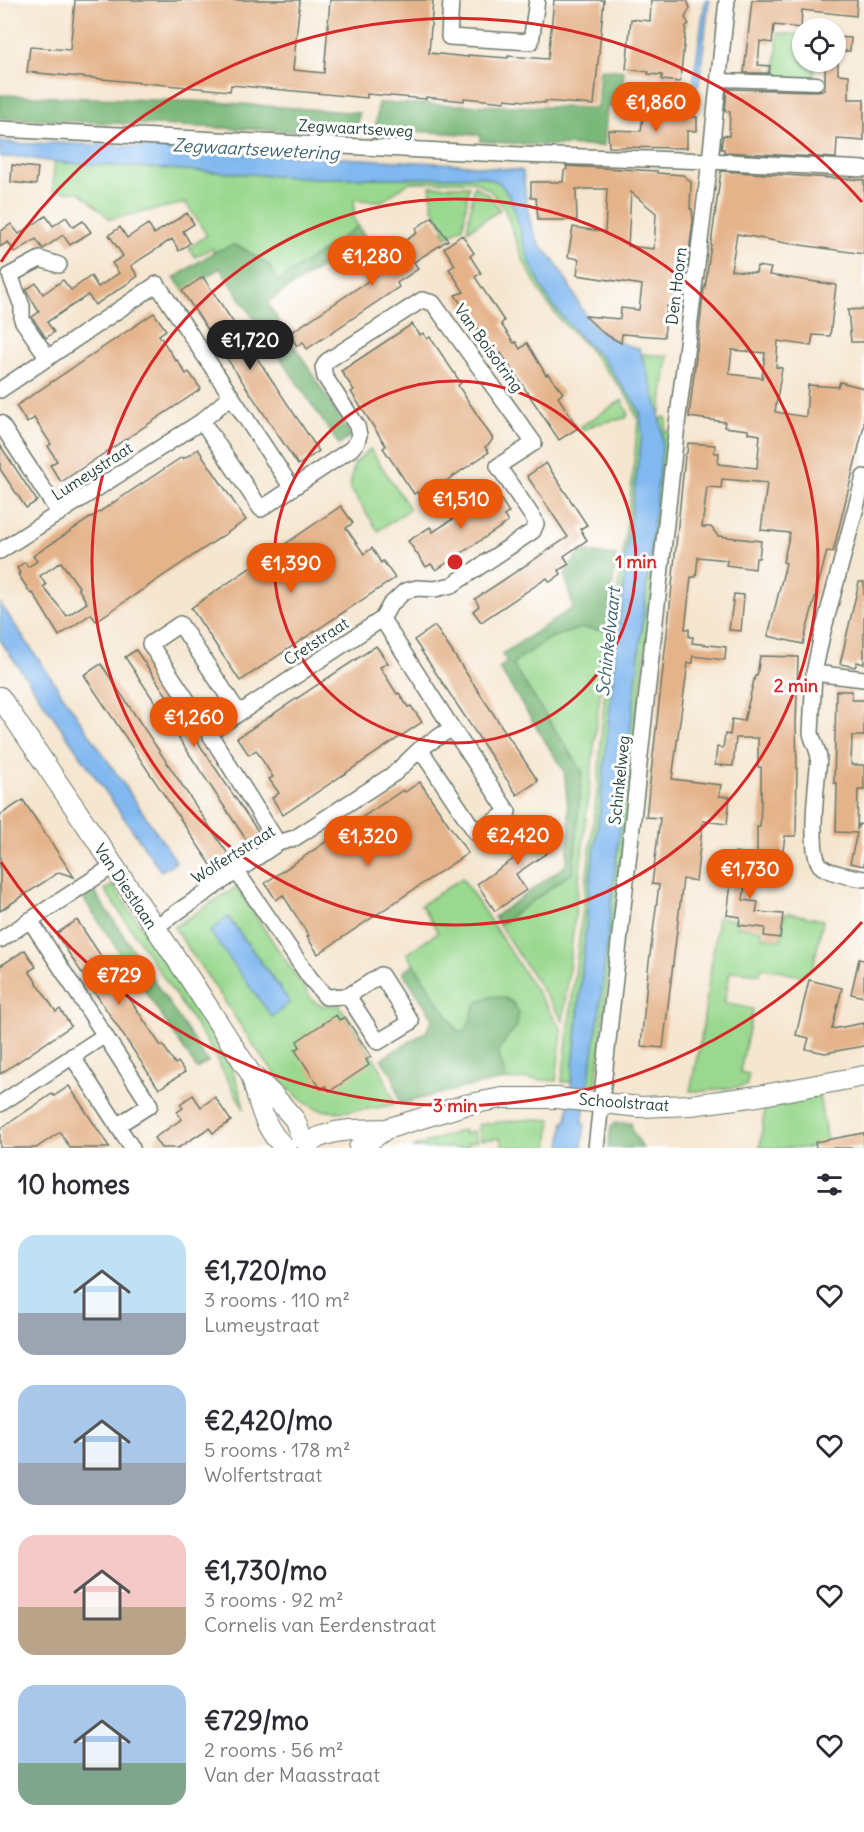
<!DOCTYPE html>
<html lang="en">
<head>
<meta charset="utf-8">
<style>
	:root { --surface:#fff; --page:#f2f2f3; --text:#2b2b33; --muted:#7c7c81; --accent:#ea580c }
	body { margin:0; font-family:Delius,sans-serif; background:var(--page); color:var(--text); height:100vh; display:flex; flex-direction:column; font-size:22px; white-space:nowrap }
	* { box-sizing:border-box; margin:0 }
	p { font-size:20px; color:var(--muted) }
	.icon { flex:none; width:33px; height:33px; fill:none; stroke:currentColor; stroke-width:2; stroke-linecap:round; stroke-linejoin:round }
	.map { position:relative; height:1148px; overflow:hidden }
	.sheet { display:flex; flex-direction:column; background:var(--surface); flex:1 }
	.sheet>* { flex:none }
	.buttons { position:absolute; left:792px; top:18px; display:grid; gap:12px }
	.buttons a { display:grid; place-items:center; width:54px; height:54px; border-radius:50%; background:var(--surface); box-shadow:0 2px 4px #0004; font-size:30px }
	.price { position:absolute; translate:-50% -51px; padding:0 14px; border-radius:21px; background:var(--accent); color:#fff; font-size:20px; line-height:39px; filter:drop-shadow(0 2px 3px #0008) }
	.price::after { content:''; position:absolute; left:50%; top:36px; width:18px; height:14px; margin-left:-9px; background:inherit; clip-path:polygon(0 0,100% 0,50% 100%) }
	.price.active { background:#222; color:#fff }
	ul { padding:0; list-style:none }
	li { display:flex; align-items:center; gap:18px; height:150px; padding:0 18px }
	li span { display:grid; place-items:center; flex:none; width:168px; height:120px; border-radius:18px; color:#555 }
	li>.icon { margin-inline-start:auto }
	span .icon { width:72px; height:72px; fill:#fffc; stroke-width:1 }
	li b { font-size:26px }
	h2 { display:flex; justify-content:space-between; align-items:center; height:72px; padding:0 18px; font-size:26px }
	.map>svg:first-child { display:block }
	.green { fill:#99d88e; stroke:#5c8a61; stroke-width:1.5; fill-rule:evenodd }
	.forest { fill:#7ab879; stroke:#4c7a56; stroke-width:1.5 }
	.water { fill:#81b8f0; stroke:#507a92; stroke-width:1.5 }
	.building { fill:#e4b38a; fill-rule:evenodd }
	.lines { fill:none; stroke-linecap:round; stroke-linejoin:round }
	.pedestrian-casing { stroke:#6a786b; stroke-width:15 }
	.minor-casing { stroke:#6a786b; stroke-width:18 }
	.tertiary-casing { stroke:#6a786b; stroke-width:22 }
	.pedestrian { stroke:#fff; stroke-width:12 }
	.minor { stroke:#fff; stroke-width:15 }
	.tertiary { stroke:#fff; stroke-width:20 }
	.ring { fill:none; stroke:#d62828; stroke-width:3 }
	.labels { text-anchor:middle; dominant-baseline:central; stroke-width:6; stroke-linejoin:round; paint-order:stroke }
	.street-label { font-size:16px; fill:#1f3d34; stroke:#fff }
	.water-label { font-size:18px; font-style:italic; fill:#3c626c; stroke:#fff }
	.centre { fill:#d62828; stroke:#fff; stroke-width:3 }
	.ring-label { font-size:18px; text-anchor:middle; font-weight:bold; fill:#d62828; stroke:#fff; stroke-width:6; stroke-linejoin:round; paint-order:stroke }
</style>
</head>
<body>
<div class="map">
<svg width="864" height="1148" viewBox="0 0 864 1148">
	<rect width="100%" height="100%" fill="#fff"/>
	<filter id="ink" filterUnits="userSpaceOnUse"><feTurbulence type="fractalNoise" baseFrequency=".0167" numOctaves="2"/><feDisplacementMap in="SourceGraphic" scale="12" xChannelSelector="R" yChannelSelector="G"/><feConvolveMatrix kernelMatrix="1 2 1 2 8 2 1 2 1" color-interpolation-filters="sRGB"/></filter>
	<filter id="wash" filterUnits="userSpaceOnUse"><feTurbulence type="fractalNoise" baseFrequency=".008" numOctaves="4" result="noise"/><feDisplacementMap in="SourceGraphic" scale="24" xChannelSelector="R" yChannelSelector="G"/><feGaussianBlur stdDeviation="1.35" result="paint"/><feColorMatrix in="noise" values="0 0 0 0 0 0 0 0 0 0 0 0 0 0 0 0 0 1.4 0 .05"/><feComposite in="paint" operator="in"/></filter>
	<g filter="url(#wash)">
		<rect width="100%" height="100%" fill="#f5e6d0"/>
		<g class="green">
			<polygon points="778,33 802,35 802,62 815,62 814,80 775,79"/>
			<polygon points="54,162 312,178 415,178 480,176 499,182 510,197 515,212 529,260 546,295 555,308 582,339 602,358 635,403 641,418 637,419 632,405 624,392 587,347 561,321 545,300 523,260 505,210 491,191 474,181 410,182 382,201 354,200 354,219 358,226 278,282 269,265 242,248 234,245 214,253 212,248 195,257 189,248 207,235 186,203 110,219 80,192 53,191"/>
			<polygon points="430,186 469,186 463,227 447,237 442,230 445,228 433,209"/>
			<polygon points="474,186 489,195 500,210 467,231"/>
			<polygon points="641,354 668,356 661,410 659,414"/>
			<polygon points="622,400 628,413 626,418 595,424 583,431 580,427"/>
			<polygon points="665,417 667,419 665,431 670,432 596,1085 588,1085 599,1014 662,448 663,434 659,420"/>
			<polygon points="642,421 642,434 624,568 625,577 615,654 600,811 590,881 572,1077 571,1082 562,1082 598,784 604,699 631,490 638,422"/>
			<polygon points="370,449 410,509 378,531 350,488 354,464"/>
			<polygon points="581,628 607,631 563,1021 499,925 573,872 582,771 512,664 550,638"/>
			<polygon points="462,878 562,1030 556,1081 532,1079 506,1080 498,1051 508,1036 516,1028 473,1009 470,1025 464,1032 457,1030 407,954 438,932 421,905"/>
			<path d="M113,885C136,919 159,954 182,988C206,1026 237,1064 244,1109L206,1041L105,890Z"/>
			<path d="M236,887L313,1001L322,1006L339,1005L381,1069L395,1104C374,1109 339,1115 318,1109C285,1098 245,1033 226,1003C209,978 191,953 174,927ZM229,918L290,1002L211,932Z"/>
			<polygon points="789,913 823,920 813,967 802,976 785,973 784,971 761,968 760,974 732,971 730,973 724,1003 753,1009 740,1072 749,1074 746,1086 705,1091 690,1091 702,1032 718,917 737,920 737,926 762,930 762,937 781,940 784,915"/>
			<polygon points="819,1096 827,1141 807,1148 760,1148 765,1104"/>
			<polygon points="533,1119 551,1120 548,1148 503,1148 500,1138 481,1140 478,1125 490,1123"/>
			<polygon points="463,1130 464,1134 474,1131 477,1141 467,1144 468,1148 412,1148"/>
		</g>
		<g class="forest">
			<polygon points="600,69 624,71 622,89 619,93 622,94 621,107 607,107 604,146 536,145 480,141 480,135 414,131 412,139 375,138 378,103 597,108"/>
			<polygon points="0,95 216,102 359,113 357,134 0,118"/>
			<polygon points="358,226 366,238 267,302 351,436 339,445 220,268 184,291 174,278 214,252 233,245 242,248 269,265 278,282"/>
			<polygon points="580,551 616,556 607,631 581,628 550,638 512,664 582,771 573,872 499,925 494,917 566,865 570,826 564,771 499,668 507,662 502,654 573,608 565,574"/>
			<polygon points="92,888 208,1062 197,1069 81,895"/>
			<path d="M414,964L457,1031L464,1032C472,1023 469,1019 473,1010C479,996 498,993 510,1001C514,1003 516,1008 519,1012L516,1028L508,1036L498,1051L506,1080L462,1088L400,1104L393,1077L381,1059L426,1032L433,1018L403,972Z"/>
			<polygon points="616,1123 631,1123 633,1132 643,1148 608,1148 611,1126"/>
		</g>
		<g class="water">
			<polygon points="705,0 709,0 699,85 697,85 695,90 685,95 618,93 623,88 688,90 693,84"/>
			<path d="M0,141L22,144L56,143L458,164L523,171C525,194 527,217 536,238C541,248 551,255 556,264C584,304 584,338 639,348C649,380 664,415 662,448L599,1014L582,1124H585L582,1148H561L564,1122L567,1120L577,1031L590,881L600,811L615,654L625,577L624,568L642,434L640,412L635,403L602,358L582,339L555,308L546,295L529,260L515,212L510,197L499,182L480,176L415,178H312L54,162L21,157H0Z"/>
			<polygon points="0,603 176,861 176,862 161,871 0,640"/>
			<polygon points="228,917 290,1002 272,1017 210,932"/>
		</g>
		<g id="blocks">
			<g class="building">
				<polygon points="75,0 300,0 293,70 324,73 330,0 433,0 429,53 468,57 468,55 508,58 508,56 548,59 554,0 604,0 594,105 545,101 545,103 505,99 505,102 464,98 464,101 426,97 426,99 367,94 367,98 231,85 230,91 27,72 30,47 70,50"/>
				<polygon points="651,0 687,0 690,8 685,18 689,24 686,26 680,82 662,80 662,75 648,74 649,72 626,69 631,19 650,21"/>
				<polygon points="752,0 857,0 856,16 802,10 801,28 774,25 772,43 760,41 758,65 770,66 769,73 744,73"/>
				<polygon points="836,37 851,38 850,51 836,51"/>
				<polygon points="825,62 838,62 838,74 849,75 849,99 864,99 864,141 837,139 836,158 724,152 724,149 721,149 723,135 729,136 730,112 725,111 727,89 817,91 824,90 825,84"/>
				<polygon points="683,112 687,117 697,117 697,131 687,131 687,148 609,147 608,130 641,131 643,116 651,116 654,113 658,116 677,118"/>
				<polygon points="12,165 38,168 36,185 11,182"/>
				<path d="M566,166L657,171V173L683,175L691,182L690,209H692L693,221L682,308L667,306L664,337L622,334L621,343L603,333L585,316L620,319L621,308L639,310L642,285L577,275L579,259L568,257L573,227L605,232L607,189H576L577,220H538L536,198H531V182H563L564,171L567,169ZM631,192L656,213L654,249L628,246Z"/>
				<path d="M721,171L864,180V254L786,243L737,234L731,270L756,273L757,266L771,268L769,275L836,285L830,336L813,335L811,346L778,341L776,367L782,368L775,412L806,417L808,385L838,387L840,382L864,388V426L833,552L827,551L803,644L768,636L786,563L783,562L790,533L761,530L767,483L722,479L721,488L707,487L702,527H711L718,536L761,541L759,558H756L755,569L726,565L727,560L698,557L696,577H691L685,629H689V637H693L692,643L726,647L725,660L693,656V663H688L672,779L721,785L719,796L730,797L727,824L703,821L696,881L683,879L663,1048L641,1046L648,970L659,885L652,884L660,818L646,817L669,616L685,455L687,453L688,443L715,445L714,453H719L718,464L757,468L760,435L748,433V430L724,427L725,422L689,417L704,288H705ZM732,350L765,353L762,378L729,374Z"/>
				<polygon points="187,213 194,224 183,231 190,243 179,251 172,239 141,259 131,266 138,276 127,284 95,305 88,295 47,322 54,332 46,338 32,317 39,312 26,290 36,283 43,294 63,280 71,290 91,276 98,287 119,273 112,263 123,256 109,235 120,227 127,238 148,224 154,234"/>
				<polygon points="46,216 53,226 66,217 73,227 83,221 91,232 70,245 63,235 43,249 36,239 15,253 8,242 0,247 0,232 11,224 19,234"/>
				<polygon points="432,217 448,240 414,262 418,269 397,283 399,287 307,349 303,342 297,346 289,334 386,269 385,268 390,265 388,262 405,251 400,244 417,233 415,229"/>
				<polygon points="462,235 474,253 470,256 481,273 475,277 504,321 501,324 514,343 516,342 520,349 527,343 546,375 548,374 563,393 558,397 578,428 559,440 501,353 496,356 455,295 464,292 449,269 455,265 444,248"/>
				<polygon points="203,277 319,451 298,465 182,291"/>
				<polygon points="864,309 864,342 851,342 848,310"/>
				<polygon points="154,313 166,330 159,335 176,361 177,360 186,374 189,372 201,389 61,482 50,465 57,461 48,446 51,444 34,418 27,423 16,406"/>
				<polygon points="412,324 420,335 423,333 427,339 430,337 461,383 458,385 459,387 493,439 491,441 491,442 485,447 489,452 421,498 417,492 414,494 383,448 386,446 351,392 354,390 341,371"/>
				<polygon points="0,445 37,501 26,508 0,469"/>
				<path d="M198,449L246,520L96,621L91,614L59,636L33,593L31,594L18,574L20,573L17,568L25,562L28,567L37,561L33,556L182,457L183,459ZM61,562L79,587L78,588L87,603L67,616L43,587L46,585L40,576Z"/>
				<polygon points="546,463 587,525 580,529 587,540 564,556 569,564 559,570 561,574 550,582 547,578 481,622 473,611 479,606 475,599 568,537 527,476"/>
				<polygon points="492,486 509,512 504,516 508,522 436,570 431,564 426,567 408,541 430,527 433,532 453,519 450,514"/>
				<polygon points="341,506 353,523 346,528 364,554 372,548 381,563 383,561 395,578 240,681 191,608"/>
				<polygon points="859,582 864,582 864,664 857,662 855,667 840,664"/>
				<polygon points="734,594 744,595 741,631 729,630"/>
				<polygon points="435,626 538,781 517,795 414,640"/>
				<polygon points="376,646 388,663 380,667 397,694 399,693 408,707 411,706 422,722 283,815 272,798 279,793 269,779 273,777 256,750 249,755 237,738"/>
				<polygon points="136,650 261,836 249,844 125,657"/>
				<polygon points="760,656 798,657 796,725 797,768 796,836 785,836 782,858 757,855 757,827 760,827 761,801 761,767 758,767 758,738 736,738 733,766 715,765 717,747 723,748 725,734 730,735 732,719 744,721 755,676 757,676"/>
				<polygon points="101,664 230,857 213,868 84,675"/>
				<polygon points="836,691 852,691 852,700 864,700 864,736 852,736 851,765 864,765 864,790 858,790 857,830 859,824 864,825 864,866 850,863 857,833 836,832 837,783 834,783"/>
				<polygon points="420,782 468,853 318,954 307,937 309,936 283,895 276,900 265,883 403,790 405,792"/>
				<polygon points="23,800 74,877 59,872 0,911 0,815"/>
				<polygon points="553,819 560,829 550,836 557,846 516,874 526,890 495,911 477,884 518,856 511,846"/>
				<polygon points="735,852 755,855 750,878 746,877 743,900 758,902 756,912 783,914 780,938 764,936 765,928 739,925 740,917 727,915"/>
				<polygon points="77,920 161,1046 163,1045 175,1064 178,1062 185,1072 159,1089 56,934"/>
				<polygon points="25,950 36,967 29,971 56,1012 60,1009 71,1026 0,1074 0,966"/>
				<polygon points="859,959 864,960 864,997 851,994"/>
				<polygon points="809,980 842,988 832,1029 864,1023 864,1046 825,1053 806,1049 809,1038 796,1035"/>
				<polygon points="336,1015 339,1020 345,1017 371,1056 366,1060 369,1065 330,1091 326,1086 321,1089 295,1050 300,1047 297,1041"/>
				<polygon points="69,1086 110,1148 70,1148 60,1132 36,1148 0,1148 0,1129 52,1094 54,1096"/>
				<polygon points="193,1095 201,1107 215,1097 231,1121 213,1133 209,1128 178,1148 161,1148 154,1138 182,1119 177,1112 183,1108 180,1104"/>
				<polygon points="864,1133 864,1148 816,1148 815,1142"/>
			</g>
		</g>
	</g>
	<g filter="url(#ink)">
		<use href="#blocks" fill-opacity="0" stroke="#6a786b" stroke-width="1.5"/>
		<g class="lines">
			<defs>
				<polyline id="pedestrian" points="719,80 817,83"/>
				<g id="minor">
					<polyline points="451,0 449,37 531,42 537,0"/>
					<polyline points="0,129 520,155 710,161 864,169"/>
					<polyline points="48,358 22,320 22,306 10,275 40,259 59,265"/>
					<polyline points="0,390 157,284 292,488"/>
					<polyline points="202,421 261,509 351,449 357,442 359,435 357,426 325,377 323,368 327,361 422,300 433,303 534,443 498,466 534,519 536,524 533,531 452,585 435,589 417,588 405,591 390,605 382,619 209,733 150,644 180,624 239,713"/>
					<polyline points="0,423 59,513"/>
					<path d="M864,477L822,635L814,673L811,733C813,742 818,749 819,758C817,780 808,849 820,865C827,873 853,877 864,879"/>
					<polyline points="0,551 202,421 231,396"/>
					<polyline points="382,619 452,728"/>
					<polyline points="814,673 864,679"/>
					<polyline points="209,733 278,843"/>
					<polyline points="237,872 310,978 326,997 348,996 381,975 411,1022 378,1042 348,996"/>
					<polyline points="30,920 150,1105 118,1125"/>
					<polyline points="154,928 278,843 295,838 395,773 420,749 452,728 508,812 476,833 420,749"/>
					<polyline points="0,940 113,866"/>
					<polyline points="72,1056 132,1148"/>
					<polyline points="0,1104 105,1035"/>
					<polyline points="596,1148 678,416 710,161 727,0"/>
				</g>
				<g id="tertiary">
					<polyline points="0,697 190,979 251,1074 274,1096 295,1120 302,1139"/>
					<path d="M251,1074C258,1099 264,1132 286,1148"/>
					<polyline points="311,1142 319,1137 335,1132 350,1130 386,1129 465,1105 502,1098 556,1098 640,1107 691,1105 758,1096 864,1076"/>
					<polyline points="359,1148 386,1129"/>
				</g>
			</defs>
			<use href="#pedestrian" class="pedestrian-casing"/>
			<use href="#minor" class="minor-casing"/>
			<use href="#tertiary" class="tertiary-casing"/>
			<use href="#pedestrian" class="pedestrian"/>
			<use href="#minor" class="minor"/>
			<use href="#tertiary" class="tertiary"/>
		</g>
	</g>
	<g class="ring">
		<circle cx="455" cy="562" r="181"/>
		<circle cx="455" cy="562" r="363"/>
		<path d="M862 922A544 544 0 0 1 1 862M1 262A544 544 0 0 1 862 202"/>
	</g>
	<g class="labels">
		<g class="street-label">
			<text transform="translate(356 128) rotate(3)">Zegwaartseweg</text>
			<text transform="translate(676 286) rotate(-83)">Den Hoorn</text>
			<text transform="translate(489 348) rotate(54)">Van Boisotring</text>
			<text transform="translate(92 471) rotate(-33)">Lumeystraat</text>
			<text transform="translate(316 641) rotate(-33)">Cretstraat</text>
			<text transform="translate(619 780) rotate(-84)">Schinkelweg</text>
			<text transform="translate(233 854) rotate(-32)">Wolfertstraat</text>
			<text transform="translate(126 886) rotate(56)">Van Diestlaan</text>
			<text transform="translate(624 1102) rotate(4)">Schoolstraat</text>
		</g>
		<g class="water-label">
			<text transform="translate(256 149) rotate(3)">Zegwaartsewetering</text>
			<text transform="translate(608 642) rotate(-84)">Schinkelvaart</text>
		</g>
	</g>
	<circle cx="455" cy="562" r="9" class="centre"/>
	<g class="ring-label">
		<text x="636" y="568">1 min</text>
		<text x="796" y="692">2 min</text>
		<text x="455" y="1112">3 min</text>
	</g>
</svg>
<div class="buttons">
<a><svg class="icon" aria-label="locate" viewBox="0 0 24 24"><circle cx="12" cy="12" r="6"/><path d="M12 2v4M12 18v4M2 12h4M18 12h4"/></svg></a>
</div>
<b class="price" style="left:656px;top:133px">€1,860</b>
<b class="price" style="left:372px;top:287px">€1,280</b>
<b class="price active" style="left:250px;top:371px">€1,720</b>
<b class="price" style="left:461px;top:530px">€1,510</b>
<b class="price" style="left:291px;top:594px">€1,390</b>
<b class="price" style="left:194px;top:748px">€1,260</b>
<b class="price" style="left:518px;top:866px">€2,420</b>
<b class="price" style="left:368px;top:867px">€1,320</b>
<b class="price" style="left:750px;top:900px">€1,730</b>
<b class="price" style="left:119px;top:1006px">€729</b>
</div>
<section class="sheet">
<h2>10 homes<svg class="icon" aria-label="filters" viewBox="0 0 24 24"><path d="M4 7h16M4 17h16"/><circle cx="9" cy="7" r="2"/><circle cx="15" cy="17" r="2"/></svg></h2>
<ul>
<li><span style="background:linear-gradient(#bfe0f5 65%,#9aa5b1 0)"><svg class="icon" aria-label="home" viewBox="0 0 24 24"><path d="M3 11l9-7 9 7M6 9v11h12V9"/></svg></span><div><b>€1,720/mo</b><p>3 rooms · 110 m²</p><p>Lumeystraat</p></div><svg class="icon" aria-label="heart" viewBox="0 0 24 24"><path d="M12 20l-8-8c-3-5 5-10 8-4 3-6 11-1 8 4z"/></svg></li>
<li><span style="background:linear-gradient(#a9c7e8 65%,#9aa5b1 0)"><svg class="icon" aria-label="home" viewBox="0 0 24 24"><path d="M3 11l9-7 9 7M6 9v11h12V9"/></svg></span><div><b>€2,420/mo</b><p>5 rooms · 178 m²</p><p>Wolfertstraat</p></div><svg class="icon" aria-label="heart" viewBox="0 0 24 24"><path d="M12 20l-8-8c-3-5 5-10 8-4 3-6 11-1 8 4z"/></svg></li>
<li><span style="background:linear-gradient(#f6c9c9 60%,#b9a48a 0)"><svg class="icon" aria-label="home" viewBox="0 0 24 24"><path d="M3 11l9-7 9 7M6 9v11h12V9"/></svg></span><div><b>€1,730/mo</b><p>3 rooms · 92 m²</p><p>Cornelis van Eerdenstraat</p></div><svg class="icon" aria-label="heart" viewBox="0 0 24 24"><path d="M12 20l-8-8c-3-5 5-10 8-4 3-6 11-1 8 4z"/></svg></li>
<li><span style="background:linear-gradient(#a9c7e8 65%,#7fa58c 0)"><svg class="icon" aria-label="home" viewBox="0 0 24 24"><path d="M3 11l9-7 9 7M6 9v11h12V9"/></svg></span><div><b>€729/mo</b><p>2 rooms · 56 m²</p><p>Van der Maasstraat</p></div><svg class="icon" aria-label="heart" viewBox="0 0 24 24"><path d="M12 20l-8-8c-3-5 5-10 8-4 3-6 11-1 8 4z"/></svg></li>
</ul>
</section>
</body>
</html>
